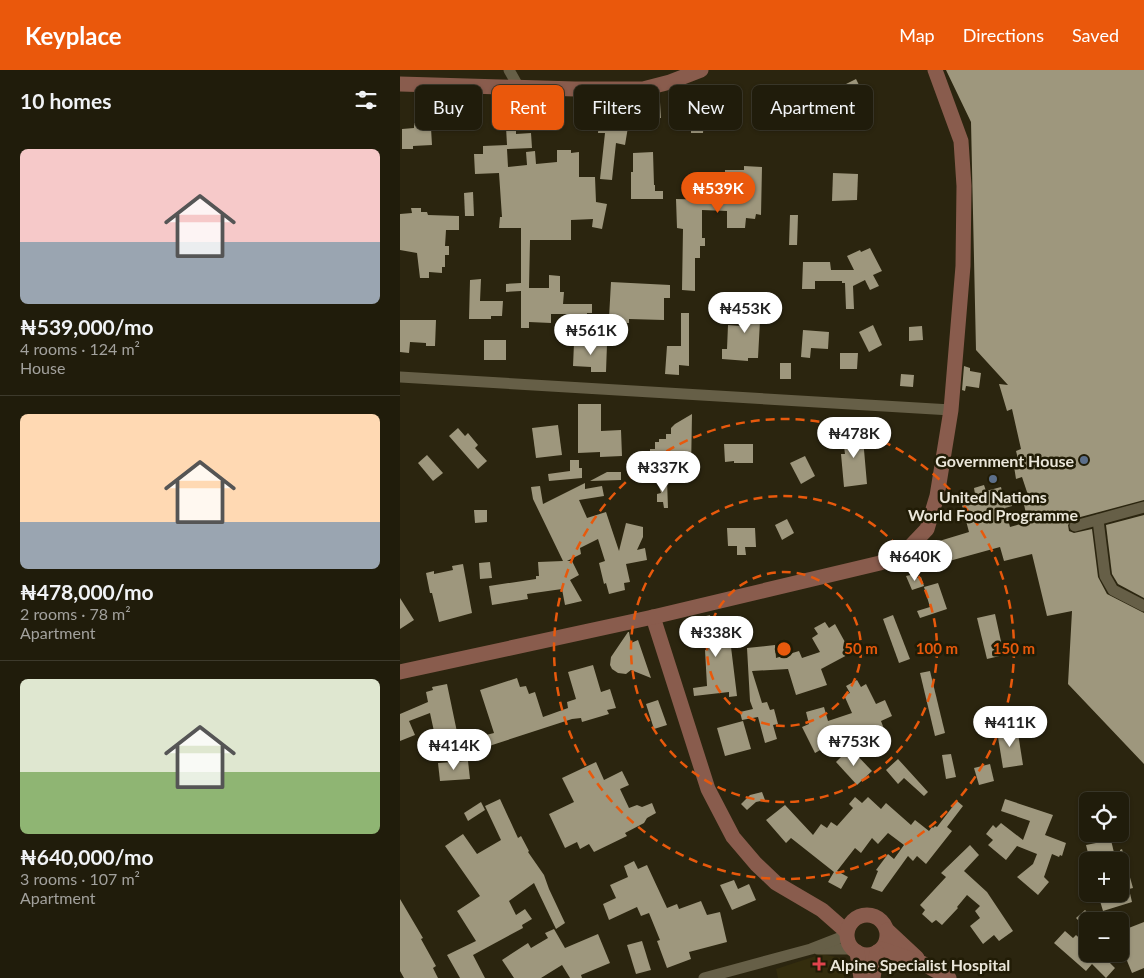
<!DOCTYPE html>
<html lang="en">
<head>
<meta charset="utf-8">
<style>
	:root { --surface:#201c0b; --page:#282514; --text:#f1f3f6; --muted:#a2a19d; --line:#3d3a2c; --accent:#ea580c }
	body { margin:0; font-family:Lato,sans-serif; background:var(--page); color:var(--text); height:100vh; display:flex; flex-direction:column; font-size:19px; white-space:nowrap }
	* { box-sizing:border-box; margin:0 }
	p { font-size:16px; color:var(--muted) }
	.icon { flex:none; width:28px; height:28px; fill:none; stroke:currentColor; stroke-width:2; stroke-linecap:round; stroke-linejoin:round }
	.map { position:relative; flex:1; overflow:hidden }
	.panel { display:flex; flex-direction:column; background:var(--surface); width:400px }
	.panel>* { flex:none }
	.top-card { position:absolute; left:15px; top:15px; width:475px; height:45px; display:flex; gap:10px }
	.controls { position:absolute; left:679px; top:722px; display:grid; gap:10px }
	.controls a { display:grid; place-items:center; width:50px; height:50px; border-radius:8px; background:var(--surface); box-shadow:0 1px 4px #0004,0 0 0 1px var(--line); font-size:25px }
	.price { position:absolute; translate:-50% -42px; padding:0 11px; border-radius:18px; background:#fff; color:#222; font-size:16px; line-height:32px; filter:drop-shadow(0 1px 2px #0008) }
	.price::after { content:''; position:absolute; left:50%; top:30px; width:15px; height:11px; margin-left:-8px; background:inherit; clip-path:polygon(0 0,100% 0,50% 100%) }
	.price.selected { background:var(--accent); color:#fff }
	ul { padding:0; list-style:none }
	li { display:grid; align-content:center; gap:10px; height:265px; padding:0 20px }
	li+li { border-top:1px solid var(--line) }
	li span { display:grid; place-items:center; height:155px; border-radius:8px; color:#555 }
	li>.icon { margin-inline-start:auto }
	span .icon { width:90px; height:90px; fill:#fffc; stroke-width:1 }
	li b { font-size:21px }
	h2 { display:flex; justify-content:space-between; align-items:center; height:60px; padding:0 20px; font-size:21px }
	.chip { padding:0 18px; border-radius:8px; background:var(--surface); box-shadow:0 1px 4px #0004,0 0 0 1px var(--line); font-size:18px; line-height:45px }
	.chip.selected { background:var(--accent); color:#fff }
	header { display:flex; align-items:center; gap:30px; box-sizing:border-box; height:70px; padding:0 25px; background:var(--accent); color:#fff }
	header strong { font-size:24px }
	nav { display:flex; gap:28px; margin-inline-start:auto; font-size:18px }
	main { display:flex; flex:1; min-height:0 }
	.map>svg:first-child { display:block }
	.built { fill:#342d0e }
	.building { fill:#9e977d }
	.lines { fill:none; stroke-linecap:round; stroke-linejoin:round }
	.street { stroke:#665f47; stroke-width:11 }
	.secondary { stroke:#895c4d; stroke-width:15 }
	.ring { fill:none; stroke:#e8590c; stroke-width:2.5; stroke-dasharray:9 6 }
	.service-dot { fill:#5c6f8a; stroke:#211c06; stroke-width:2 }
	.health-dot { fill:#e0444e; stroke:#211c06; stroke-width:2 }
	.labels { text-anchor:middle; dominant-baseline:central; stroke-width:5; stroke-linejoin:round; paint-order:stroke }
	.poi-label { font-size:16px; font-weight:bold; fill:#eae6d9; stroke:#211c06; text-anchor:end }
	.centre { fill:#e8590c; stroke:#211c06; stroke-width:2.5 }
	.ring-label { font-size:15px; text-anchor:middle; font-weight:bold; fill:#e8590c; stroke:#211c06; stroke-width:5; stroke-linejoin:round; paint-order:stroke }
</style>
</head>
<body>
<header>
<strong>Keyplace</strong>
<nav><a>Map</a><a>Directions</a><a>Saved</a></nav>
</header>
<main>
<section class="panel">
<h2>10 homes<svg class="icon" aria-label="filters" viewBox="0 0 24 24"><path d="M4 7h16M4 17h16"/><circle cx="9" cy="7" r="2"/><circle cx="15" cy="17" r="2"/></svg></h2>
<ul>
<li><span style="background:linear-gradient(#f6c9c9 60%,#9aa5b1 0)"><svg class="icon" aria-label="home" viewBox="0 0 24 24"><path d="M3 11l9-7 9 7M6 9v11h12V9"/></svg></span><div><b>₦539,000/mo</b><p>4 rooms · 124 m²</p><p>House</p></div></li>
<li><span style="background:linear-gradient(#ffd9b3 70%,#9aa5b1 0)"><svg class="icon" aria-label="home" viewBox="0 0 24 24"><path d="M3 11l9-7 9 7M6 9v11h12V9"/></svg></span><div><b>₦478,000/mo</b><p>2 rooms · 78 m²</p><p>Apartment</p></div></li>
<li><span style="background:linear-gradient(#dfe7d0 60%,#8fb573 0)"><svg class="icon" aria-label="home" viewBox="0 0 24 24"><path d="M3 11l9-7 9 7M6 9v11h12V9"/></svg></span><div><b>₦640,000/mo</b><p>3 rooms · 107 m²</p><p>Apartment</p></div></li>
</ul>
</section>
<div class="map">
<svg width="744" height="908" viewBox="0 0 744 908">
	<rect width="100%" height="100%" fill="#2b250f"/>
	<polygon class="built" points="422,884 445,889 444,908 378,908 376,899"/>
	<g class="building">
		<polygon points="546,0 744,0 744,430 673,449 668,455 669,461 674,463 692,459 698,507 707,524 744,543 744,694 668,614 672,541 647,546 632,484 604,491 600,477 542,493 536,472 569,462 560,428 575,424 574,418 584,415 586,421 601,417 603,426 609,424 612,436 605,438 610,457 628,452 622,426 628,425 622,407 616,409 613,390 618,389 616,381 621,379 612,339 607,341 599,314 608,315 576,280 571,52"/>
		<polygon points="456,9 468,33 455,40 444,15"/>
		<polygon points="260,32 261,48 248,49 247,33"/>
		<polygon points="200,40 219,42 218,49 229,51 225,75 216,73 212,110 200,109 205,63 198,63"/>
		<polygon points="291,42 304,43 303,63 291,63"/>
		<polygon points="14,53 26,53 26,58 31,58 32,75 13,76 13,79 2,79 2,59 14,58"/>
		<polygon points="106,57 116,57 116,64 131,63 132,78 107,79 108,97 127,95 126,82 135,81 136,94 157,92 157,80 171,80 171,83 179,82 179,107 195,107 196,132 207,134 202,159 192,157 193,149 171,150 171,170 130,170 129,218 149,218 149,205 160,206 160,222 164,222 163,234 192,234 192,243 187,243 186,258 176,257 176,244 151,244 151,253 129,252 129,258 121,258 121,221 106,222 106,214 121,213 121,158 99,158 100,147 102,147 99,103 75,104 74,84 83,84 83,76 107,75"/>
		<polygon points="253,82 254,115 255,115 255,121 263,121 263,129 231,129 231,102 233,102 233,83"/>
		<polygon points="344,96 362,97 361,145 356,144 355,149 346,148 345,158 327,158 327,141 302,140 302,168 305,168 305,176 300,176 300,188 295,188 295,221 282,220 283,159 277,158 276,129 317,130 318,111 321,111 321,103 325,103 325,100 344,100"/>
		<polygon points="433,103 458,104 457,130 432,131"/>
		<polygon points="73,122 74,146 65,146 64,123"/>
		<polygon points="11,138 21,138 21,142 27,142 28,145 59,146 59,160 46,160 45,176 49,176 49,185 45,185 45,197 42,197 42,203 29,202 29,208 20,208 17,183 0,180 0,144 12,143"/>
		<polygon points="390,145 398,145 397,175 389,175"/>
		<polygon points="470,178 482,201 473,205 479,216 470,220 465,210 453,216 454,239 446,239 445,213 442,213 442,211 415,211 415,219 402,219 403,192 430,192 431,200 454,200 447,186 460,180 461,182"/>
		<polygon points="81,209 80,231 103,231 102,246 91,246 91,249 69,249 70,210"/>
		<polygon points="211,212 270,215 270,228 264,228 264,250 229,249 229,253 221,253 221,248 209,248"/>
		<polygon points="347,229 357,229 357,232 361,232 358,288 348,288 348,291 322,289 322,279 327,279 328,255 341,256 342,233 347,233"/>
		<polygon points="281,243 289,243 289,296 279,295 279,305 265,304 267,276 281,276"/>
		<polygon points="0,250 36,250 35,276 26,276 26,273 10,272 9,283 0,282"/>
		<polygon points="473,255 482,275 469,282 459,262"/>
		<polygon points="522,256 523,270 509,271 509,257"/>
		<polygon points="403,260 429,262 428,279 411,278 410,288 401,287"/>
		<rect x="84" y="270" width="22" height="20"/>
		<polygon points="174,273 207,274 206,302 191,302 191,297 173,296"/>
		<polygon points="440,283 458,283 457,299 440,299"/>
		<rect x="380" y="293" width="11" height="16"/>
		<polygon points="564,296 570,298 570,301 581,303 579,318 566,316 565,321 562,320"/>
		<polygon points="501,304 514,305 513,317 500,316"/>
		<polygon points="178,334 201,334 201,361 221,360 222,386 200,387 200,382 178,383"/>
		<polygon points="292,344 291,401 288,409 268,411 256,391 250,391 250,379 255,379 255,372 259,372 259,369 266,369 266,364 271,364 271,358 275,354"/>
		<polygon points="158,355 162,385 136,388 132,358"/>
		<polygon points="462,357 467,414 444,417 441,384 445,384 443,368 449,368 449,358"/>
		<polygon points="58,358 65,366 68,363 78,375 75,378 87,391 78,399 49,366"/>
		<polygon points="324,374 353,374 353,393 334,393 334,391 325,392"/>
		<polygon points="27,385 43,403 33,411 18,393"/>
		<polygon points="405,386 415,406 401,414 390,393"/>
		<polygon points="170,390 179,390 179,398 182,398 182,408 149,411 148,404 170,401"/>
		<polygon points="207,402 221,402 221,410 190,411"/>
		<polygon points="257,410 267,410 268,438 264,438 263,432 257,432 257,424 261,423"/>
		<polygon points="185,413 185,419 202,416 204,426 179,430 187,448 206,442 219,481 226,453 243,457 243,467 237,480 245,478 247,490 226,494 230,512 224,513 225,520 209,524 206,513 204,514 199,493 205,491 198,469 180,478 181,484 167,491 172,491 179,505 170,510 182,531 165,535 162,519 127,524 128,529 92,535 89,516 136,509 136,506 139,506 138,492 163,491 133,429 131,417 140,416 143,434"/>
		<polygon points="74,440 87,440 87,452 75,453"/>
		<polygon points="744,445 744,528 718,514 712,504 706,455"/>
		<polygon points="387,449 394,463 382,470 375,455"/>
		<polygon points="327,458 355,458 356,477 345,477 346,485 337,485 337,476 328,476"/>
		<polygon points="90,492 92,508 80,509 79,493"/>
		<polygon points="63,494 72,543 39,552 32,523 30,523 26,503 34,501 34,504 53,500 52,496"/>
		<polygon points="515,504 516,508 521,507 524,516 512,520 506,506"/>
		<polygon points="538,513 547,539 520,548 517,541 530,537 524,517"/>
		<polygon points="0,528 14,550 0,559"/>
		<polygon points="595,544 604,585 587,589 577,548"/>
		<polygon points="310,545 311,551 325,550 329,577 331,577 337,626 329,627 329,622 294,626 293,618 307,616 305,580 308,580 306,559 293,562 290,550"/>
		<polygon points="493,545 510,589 499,593 483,549"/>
		<polygon points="425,552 429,558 435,554 451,583 421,599 427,615 396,625 388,599 352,601 362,633 367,632 370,640 374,639 378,654 373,655 377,669 365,673 358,647 342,650 340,642 353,639 350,631 347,578 375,575 376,588 399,581 402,588 420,582 412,568 418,564 414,558"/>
		<polygon points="228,562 229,562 231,573 238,570 251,608 231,600 226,604 218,603 212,599 210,595 211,587"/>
		<polygon points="193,595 201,622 210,619 216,638 207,640 209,644 182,652 181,648 172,649 86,677 82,666 94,663 80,620 117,608 120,617 126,616 129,624 135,622 143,647 168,638 167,632 176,629 168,602"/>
		<polygon points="530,601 545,663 535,666 520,603"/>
		<polygon points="457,610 461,617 466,614 476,634 485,630 492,646 481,651 484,659 434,675 433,673 415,683 402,657 409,654 406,642 424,637 428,651 452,643 444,625 450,623 446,616"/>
		<polygon points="47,614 57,662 35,666 30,643 9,651 15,665 0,671 0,644 28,632 26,622 33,620 32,617"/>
		<polygon points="258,630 267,655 254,659 246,634"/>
		<polygon points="343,651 351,679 325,686 317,658"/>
		<polygon points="617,657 623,695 603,698 597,661"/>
		<polygon points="450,678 472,701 457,715 436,692"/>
		<polygon points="551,684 556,707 546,709 542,685"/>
		<polygon points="498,689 528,722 524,726 504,708 498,714 486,700"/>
		<polygon points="68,691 70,709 40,711 38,693"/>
		<polygon points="196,692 204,710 222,701 229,715 220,719 229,738 237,735 242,737 252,733 256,743 247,748 244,753 225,763 227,766 194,782 189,774 180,779 177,772 165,778 149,744 174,732 162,708"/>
		<polygon points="590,694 594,711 579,715 574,698"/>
		<polygon points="362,722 365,730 356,732 347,740 341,734 350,725"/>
		<polygon points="455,727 462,733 468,727 481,739 486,733 511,755 515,750 529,761 532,757 533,758 535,756 537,757 557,731 563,736 547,757 552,761 526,794 517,786 513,791 508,786 482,822 471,818 478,801 476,800 488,784 494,789 504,775 488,763 478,774 472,768 461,783 455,778 437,801 448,807 441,819 428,812 434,802 391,768 386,773 366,750 385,735 413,765 421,754 427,758 431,752 437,756 453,738 449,734"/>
		<polygon points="100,729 118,768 121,766 129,781 128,782 144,805 149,819 165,853 156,859 134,813 109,831 116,845 125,839 132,849 122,855 123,858 73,885 85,908 60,908 47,885 76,871 57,841 80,826 45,776 63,764 77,784 101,770 85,736"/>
		<polygon points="605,729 653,745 645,765 666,773 662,786 660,785 659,787 652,784 644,807 649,812 638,825 617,807 633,794 637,784 617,776 606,790 588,775 593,770 586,764 593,755 596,758 601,753 623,770 630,751 601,741"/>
		<polygon points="81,732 85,740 68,751 64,743"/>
		<polygon points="711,770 716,791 690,791 686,775"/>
		<polygon points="570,775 579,785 564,801 587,822 613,861 599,871 594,865 583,874 570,856 580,848 575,841 580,836 567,825 557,837 558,838 542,855 536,850 532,853 522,844 525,840 520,835 546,807 541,803"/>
		<polygon points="722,779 733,818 729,819 732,832 703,841 698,824 720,824 720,780"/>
		<polygon points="234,791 238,799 247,795 267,838 277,834 279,839 301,831 307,845 320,842 327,872 289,882 291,889 267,898 257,871 260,870 249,843 241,846 237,837 209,850 203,834 216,828 210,815 228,807 224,796"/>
		<polygon points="334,810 338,819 349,814 356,830 332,840 320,815"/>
		<polygon points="0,829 23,868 21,869 36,896 33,898 38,908 4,908 0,901"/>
		<polygon points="685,840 696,851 688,851 688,860 676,848"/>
		<polygon points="744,852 744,898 732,903 723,881 728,879 721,861"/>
		<polygon points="154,859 165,878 198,864 210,893 181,905 182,908 170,908 162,895 141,908 114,908 102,890 128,873 131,878 148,868 145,863"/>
		<polygon points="665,861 673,868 676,865 688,876 688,884 714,884 706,889 715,898 706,908 692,894 686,901 654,873"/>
		<polygon points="242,871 251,900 236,904 227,875"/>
	</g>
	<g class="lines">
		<g class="street">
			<polyline points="109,0 118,16"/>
			<polyline points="0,307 551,340"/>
			<polyline points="698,450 705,506 713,520 744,536"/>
			<polyline points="675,456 744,437"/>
			<polyline points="418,879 453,879"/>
			<polyline points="304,908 411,879 447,865"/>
		</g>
		<g class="secondary">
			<polyline points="0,14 175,19 243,19 270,12 301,0"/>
			<polyline points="253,547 308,719 333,767 356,794 376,813 422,840 447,862"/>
			<polyline points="0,602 253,547 480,493 508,479 527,459 537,426 551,340 563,196 564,116 561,71 535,0"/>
			<circle cx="467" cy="865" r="20"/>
			<polyline points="487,860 517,888"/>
			<polyline points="482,879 522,893 549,908"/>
			<polyline points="457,882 461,908"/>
			<polyline points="473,908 477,882"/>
		</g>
	</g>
	<g class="ring">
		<circle cx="384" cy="579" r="77"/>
		<circle cx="384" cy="579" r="153"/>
		<circle cx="384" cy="579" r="230"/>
	</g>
	<g class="service-dot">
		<circle cx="684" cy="390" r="5"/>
		<circle cx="593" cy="409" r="5"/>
	</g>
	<path class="health-dot" d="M416.5 886.5h5v5h5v5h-5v5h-5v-5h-5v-5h5z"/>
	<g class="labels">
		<g class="poi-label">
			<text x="674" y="390">Government House</text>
			<text x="593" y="426" text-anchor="middle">United Nations<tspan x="593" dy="18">World Food Programme</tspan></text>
			<text x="430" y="894" text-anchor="start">Alpine Specialist Hospital</text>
		</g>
	</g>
	<circle cx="384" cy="579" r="8" class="centre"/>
	<g class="ring-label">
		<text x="461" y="584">50 m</text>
		<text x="537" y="584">100 m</text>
		<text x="614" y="584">150 m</text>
	</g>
</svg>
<div class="controls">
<a><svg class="icon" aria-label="locate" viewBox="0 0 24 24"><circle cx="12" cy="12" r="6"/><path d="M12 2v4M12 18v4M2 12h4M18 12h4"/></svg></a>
<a>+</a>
<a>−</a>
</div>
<b class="price selected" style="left:318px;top:144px">₦539K</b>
<b class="price" style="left:345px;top:264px">₦453K</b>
<b class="price" style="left:191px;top:286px">₦561K</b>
<b class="price" style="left:454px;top:389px">₦478K</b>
<b class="price" style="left:263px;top:423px">₦337K</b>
<b class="price" style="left:515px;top:512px">₦640K</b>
<b class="price" style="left:316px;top:588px">₦338K</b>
<b class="price" style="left:610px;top:678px">₦411K</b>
<b class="price" style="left:454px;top:697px">₦753K</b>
<b class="price" style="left:54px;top:701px">₦414K</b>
<div class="top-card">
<a class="chip">Buy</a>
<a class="chip selected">Rent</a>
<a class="chip">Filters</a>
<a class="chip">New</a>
<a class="chip">Apartment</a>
</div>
</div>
</main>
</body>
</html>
